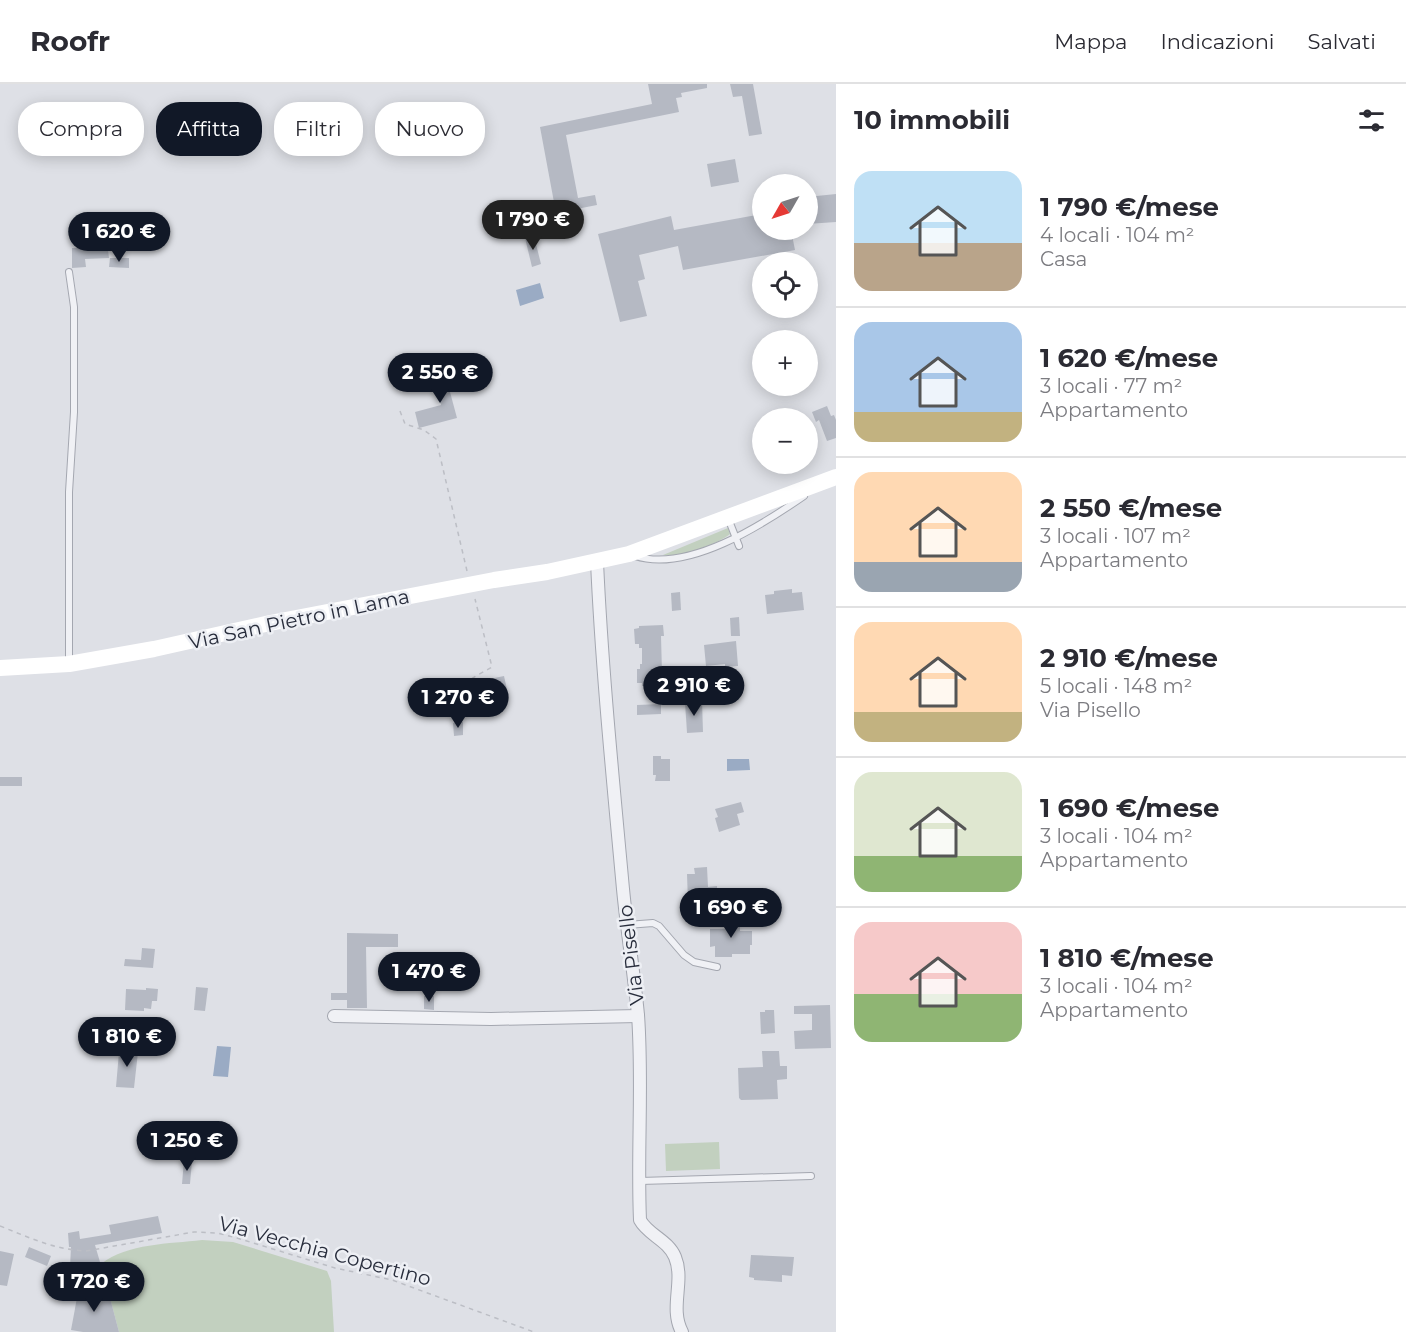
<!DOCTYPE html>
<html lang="it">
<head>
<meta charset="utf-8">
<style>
	:root { --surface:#fff; --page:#f7f7f7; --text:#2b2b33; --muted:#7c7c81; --line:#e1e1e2; --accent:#111827 }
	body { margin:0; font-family:Montserrat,sans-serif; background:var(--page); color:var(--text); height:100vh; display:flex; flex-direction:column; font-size:22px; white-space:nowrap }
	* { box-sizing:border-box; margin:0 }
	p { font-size:20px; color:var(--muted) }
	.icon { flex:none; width:33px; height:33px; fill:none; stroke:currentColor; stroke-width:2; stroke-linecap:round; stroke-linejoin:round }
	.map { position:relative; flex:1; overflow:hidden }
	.sheet { display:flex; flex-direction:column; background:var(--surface); width:570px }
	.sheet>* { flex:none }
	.guide { position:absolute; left:18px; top:18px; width:570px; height:54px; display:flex; gap:12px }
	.needle { width:39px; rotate:231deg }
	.tools { position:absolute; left:752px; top:90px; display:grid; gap:12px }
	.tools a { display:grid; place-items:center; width:66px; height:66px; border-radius:50%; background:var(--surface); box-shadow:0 3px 15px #0003; font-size:30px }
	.price { position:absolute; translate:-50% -51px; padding:0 14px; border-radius:21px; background:var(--accent); color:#fff; font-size:20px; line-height:39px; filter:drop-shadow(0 2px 3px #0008) }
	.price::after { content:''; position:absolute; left:50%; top:36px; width:18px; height:14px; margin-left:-9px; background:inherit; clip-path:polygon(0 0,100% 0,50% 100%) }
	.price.selected { background:#222; color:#fff }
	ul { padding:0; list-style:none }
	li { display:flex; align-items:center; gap:18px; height:150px; padding:0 18px }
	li+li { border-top:2px solid var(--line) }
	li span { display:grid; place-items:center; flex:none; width:168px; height:120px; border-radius:18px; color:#555 }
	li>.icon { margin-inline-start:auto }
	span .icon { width:72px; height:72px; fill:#fffc; stroke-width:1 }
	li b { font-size:26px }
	h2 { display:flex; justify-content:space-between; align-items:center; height:72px; padding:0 18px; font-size:26px }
	.chip { padding:0 21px; border-radius:24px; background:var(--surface); box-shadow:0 3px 15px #0003; font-size:21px; line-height:54px }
	.chip.selected { background:var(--accent); color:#fff }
	header { display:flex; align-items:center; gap:36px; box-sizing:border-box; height:84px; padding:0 30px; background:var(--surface); border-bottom:2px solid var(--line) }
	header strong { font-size:28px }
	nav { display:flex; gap:33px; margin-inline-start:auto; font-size:21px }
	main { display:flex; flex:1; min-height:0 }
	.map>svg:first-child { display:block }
	.green { fill:#c2d0bf }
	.water { fill:#9aabc4 }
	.building { fill:#b5b9c3 }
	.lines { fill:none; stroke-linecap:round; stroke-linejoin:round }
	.lane-casing { stroke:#a4a7b0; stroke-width:8 }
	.street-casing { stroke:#a4a7b0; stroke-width:14 }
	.path { stroke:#bcbec5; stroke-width:1.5; stroke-dasharray:4.5 4.5; stroke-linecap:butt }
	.lane { stroke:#f0f1f5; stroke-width:6 }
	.street { stroke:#f0f1f5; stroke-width:12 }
	.secondary { stroke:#fff; stroke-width:16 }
	.labels { text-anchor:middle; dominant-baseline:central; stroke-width:5; stroke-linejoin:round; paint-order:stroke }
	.street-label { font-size:20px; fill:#282d3c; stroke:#edeff4 }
</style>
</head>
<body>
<header>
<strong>Roofr</strong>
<nav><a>Mappa</a><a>Indicazioni</a><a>Salvati</a></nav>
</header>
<main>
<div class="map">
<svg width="836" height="1248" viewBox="0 0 836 1248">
	<rect width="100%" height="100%" fill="#dee0e6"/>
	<g class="green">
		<path d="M728,444L730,450C718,460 679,474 663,471Z"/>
		<polygon points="719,1058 720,1085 666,1087 665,1060"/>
		<path d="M202,1156L233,1158L327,1187L331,1197L334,1248H119L101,1180C128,1159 169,1160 202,1156Z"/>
	</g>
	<g class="water">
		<polygon points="540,199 544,214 520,222 516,206"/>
		<polygon points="727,675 749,675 750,686 727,687"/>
		<polygon points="217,962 231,963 228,993 213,992"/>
	</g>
	<g class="building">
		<polygon points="648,0 707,0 707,4 681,9 682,13 676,14 679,28 566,51 578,114 595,111 597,121 556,129 540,43 652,20"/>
		<polygon points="730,0 753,0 762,50 749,52 742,12 733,13"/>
		<polygon points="735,75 739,98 711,103 707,80"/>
		<polygon points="836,110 836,138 807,140 807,113"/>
		<polygon points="762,130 762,146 791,146 795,166 683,186 678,162 639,171 645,195 638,197 647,232 620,238 598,150 671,132 674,146"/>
		<polygon points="534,152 541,180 532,183 525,154"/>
		<polygon points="80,162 89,162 90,167 108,166 109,174 85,175 86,183 72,184 72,164 80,164"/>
		<polygon points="110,174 129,174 129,184 109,183"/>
		<polygon points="455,290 459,306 450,308 457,334 419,344 415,328 441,321 434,296"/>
		<polygon points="827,322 831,332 834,331 836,336 836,354 827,357 819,336 816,338 812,328"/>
		<polygon points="792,505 792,509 802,508 804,526 767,530 765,511 774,510 774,507"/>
		<polygon points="680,508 681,526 672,527 671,509"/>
		<polygon points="739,533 740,552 731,552 730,534"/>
		<polygon points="663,541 664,552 661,552 662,589 656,589 657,601 642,602 642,599 637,599 637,585 640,585 640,580 642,580 642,564 639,564 639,560 635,560 634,545 639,544 639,542"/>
		<polygon points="736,557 738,582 725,583 725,580 706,582 704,561"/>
		<polygon points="504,592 508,610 499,612 501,618 494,619 496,625 486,627 480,597"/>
		<polygon points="702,617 703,648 687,649 685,618"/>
		<polygon points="661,620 661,630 637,631 637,621"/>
		<polygon points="463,638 463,651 454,652 453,639"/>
		<polygon points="653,672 661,672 661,675 670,675 670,697 655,697 656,691 653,691"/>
		<rect x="0" y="693" width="22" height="9"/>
		<polygon points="741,718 744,728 737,730 740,741 719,748 715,734 718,733 715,725"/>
		<polygon points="707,783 708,803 717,802 717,813 714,813 715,816 712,816 712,818 688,819 687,790 695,790 694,784"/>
		<polygon points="739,824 740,847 752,847 752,861 750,861 750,870 732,870 732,873 715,873 715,862 710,863 710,845 732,845 731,825"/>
		<polygon points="347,849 398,850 398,863 366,863 367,924 347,924 347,916 331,916 331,909 347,909"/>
		<polygon points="142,864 155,865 153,884 124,882 125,875 141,876"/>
		<polygon points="196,903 208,904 205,927 194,926"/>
		<polygon points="146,904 158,905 157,917 152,917 151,925 144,924 144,927 125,926 126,905 146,906"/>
		<polygon points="424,912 434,912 434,926 424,925"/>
		<polygon points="830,921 831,964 795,965 794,947 812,946 812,930 794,930 794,922"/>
		<polygon points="765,926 774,926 775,949 761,950 760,928 765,928"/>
		<polygon points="128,963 132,963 135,968 138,968 134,1004 116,1003 119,968"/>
		<polygon points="762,967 779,967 780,982 787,982 787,995 777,996 778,1015 741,1016 739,1014 738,984 763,983"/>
		<polygon points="184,1076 192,1077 190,1100 182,1100"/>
		<polygon points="158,1132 162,1149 95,1161 102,1185 84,1182 82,1195 67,1193 68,1183 70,1183 71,1163 69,1163 68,1149 79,1147 80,1155 111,1150 109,1141"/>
		<polygon points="29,1163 51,1172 47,1182 25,1173"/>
		<polygon points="0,1167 14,1170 7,1202 0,1201"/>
		<polygon points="751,1171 794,1173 792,1192 782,1191 782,1198 754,1196 754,1194 749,1193"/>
		<polygon points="79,1203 109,1210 119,1248 83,1248 71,1246"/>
	</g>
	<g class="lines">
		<defs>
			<g id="lane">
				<polyline points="69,188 74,223 74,328 69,408 69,579"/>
				<polyline points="728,434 739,462"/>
				<path d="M635,472C688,489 762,441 804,412"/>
				<polyline points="627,841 653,839 659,842 684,871 694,878 717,883"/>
				<polyline points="640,1097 811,1092"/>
			</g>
			<g id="street">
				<path d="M597,478C602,587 613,696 623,805C627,847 634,889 638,931C643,999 637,1068 640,1136C648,1151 668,1156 675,1173C685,1197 669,1224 682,1248"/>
				<polyline points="334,932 491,935 638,932"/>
			</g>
		</defs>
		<use href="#lane" class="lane-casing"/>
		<use href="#street" class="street-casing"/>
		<g class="path">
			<polyline points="400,327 405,340 424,346 436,355 467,487"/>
			<path d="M465,627C455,599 470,596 492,583L475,515"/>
			<path d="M0,1142C28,1153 55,1166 86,1167L194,1148L217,1149L237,1154L335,1184L392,1196L534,1248"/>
		</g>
		<use href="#lane" class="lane"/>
		<use href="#street" class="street"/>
		<polyline class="secondary" points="0,584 69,580 154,565 270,539 494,496 547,488 629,470 836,393"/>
	</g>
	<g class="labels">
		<g class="street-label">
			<text transform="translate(299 535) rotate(-12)">Via San Pietro in Lama</text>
			<text transform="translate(631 871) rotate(-97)">Via Pisello</text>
			<text transform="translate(325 1167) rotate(15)">Via Vecchia Copertino</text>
		</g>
	</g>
</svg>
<div class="tools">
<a><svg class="needle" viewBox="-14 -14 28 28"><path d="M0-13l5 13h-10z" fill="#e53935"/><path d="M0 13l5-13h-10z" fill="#7c7c81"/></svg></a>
<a><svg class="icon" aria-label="locate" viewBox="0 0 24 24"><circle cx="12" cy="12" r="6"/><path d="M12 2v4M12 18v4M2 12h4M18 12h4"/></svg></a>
<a>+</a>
<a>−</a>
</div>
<b class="price selected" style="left:533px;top:167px">1 790 €</b>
<b class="price" style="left:119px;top:179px">1 620 €</b>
<b class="price" style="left:440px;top:320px">2 550 €</b>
<b class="price" style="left:694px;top:633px">2 910 €</b>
<b class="price" style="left:458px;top:645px">1 270 €</b>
<b class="price" style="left:731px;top:855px">1 690 €</b>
<b class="price" style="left:429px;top:919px">1 470 €</b>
<b class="price" style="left:127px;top:984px">1 810 €</b>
<b class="price" style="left:187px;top:1088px">1 250 €</b>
<b class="price" style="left:94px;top:1229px">1 720 €</b>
<div class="guide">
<a class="chip">Compra</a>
<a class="chip selected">Affitta</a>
<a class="chip">Filtri</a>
<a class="chip">Nuovo</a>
</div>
</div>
<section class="sheet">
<h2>10 immobili<svg class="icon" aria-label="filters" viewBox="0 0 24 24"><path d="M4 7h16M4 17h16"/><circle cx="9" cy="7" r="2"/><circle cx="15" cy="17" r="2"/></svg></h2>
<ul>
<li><span style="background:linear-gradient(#bfe0f5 60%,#b9a48a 0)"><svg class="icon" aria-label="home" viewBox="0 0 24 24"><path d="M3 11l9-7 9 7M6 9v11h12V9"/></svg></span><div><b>1 790 €/mese</b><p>4 locali · 104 m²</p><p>Casa</p></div></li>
<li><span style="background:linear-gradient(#a9c7e8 75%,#c2b280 0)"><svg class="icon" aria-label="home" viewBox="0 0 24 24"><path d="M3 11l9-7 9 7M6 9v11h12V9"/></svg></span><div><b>1 620 €/mese</b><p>3 locali · 77 m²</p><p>Appartamento</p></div></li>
<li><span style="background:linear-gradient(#ffd9b3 75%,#9aa5b1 0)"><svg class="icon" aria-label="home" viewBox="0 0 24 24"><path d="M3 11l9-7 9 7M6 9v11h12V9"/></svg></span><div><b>2 550 €/mese</b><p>3 locali · 107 m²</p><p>Appartamento</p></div></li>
<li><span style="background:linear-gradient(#ffd9b3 75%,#c2b280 0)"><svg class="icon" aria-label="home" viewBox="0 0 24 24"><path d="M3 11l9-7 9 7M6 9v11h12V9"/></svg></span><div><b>2 910 €/mese</b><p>5 locali · 148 m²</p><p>Via Pisello</p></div></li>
<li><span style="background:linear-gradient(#dfe7d0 70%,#8fb573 0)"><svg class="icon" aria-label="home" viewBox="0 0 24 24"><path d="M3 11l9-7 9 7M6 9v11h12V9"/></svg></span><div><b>1 690 €/mese</b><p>3 locali · 104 m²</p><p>Appartamento</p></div></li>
<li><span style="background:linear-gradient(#f6c9c9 60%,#8fb573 0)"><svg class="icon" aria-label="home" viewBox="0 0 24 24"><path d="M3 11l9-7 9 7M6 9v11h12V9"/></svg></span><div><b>1 810 €/mese</b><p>3 locali · 104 m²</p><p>Appartamento</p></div></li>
</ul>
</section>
</main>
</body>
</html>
